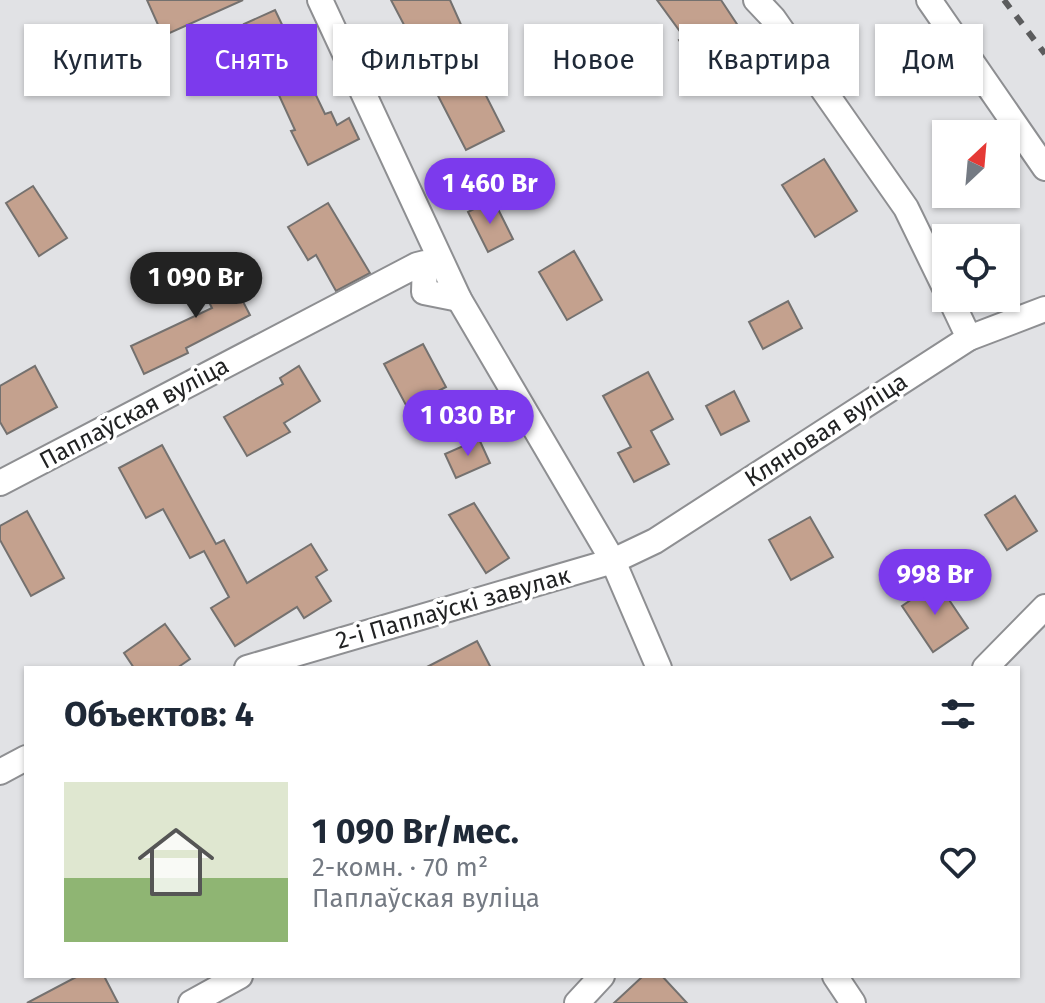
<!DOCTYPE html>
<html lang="ru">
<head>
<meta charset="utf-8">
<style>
	:root { --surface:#fff; --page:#f6f6f7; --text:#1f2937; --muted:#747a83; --line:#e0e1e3; --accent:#7c3aed }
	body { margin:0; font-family:"Fira Sans",sans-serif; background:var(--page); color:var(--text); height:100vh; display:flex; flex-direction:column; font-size:30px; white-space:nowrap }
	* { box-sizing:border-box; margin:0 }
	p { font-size:26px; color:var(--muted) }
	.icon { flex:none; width:44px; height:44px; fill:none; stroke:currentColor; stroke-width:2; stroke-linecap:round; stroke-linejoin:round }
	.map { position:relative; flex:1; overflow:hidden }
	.sheet { position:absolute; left:24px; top:666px; width:996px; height:312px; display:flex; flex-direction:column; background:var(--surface); border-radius:0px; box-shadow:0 2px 6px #0004 }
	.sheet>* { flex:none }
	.banner { position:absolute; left:24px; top:24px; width:998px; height:72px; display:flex; gap:16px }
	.needle { width:52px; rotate:26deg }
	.fabs { position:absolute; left:932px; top:120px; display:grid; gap:16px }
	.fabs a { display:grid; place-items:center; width:88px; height:88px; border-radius:0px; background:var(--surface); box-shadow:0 2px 6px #0004; font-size:40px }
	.price { position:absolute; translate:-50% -68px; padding:0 18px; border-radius:28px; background:var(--accent); color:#fff; font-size:26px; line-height:52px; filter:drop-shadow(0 2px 4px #0008) }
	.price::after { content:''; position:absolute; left:50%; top:48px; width:24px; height:18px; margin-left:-12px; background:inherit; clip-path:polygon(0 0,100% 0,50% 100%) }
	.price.selected { background:#222; color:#fff }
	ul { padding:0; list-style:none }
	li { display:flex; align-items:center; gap:24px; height:200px; padding:0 40px }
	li+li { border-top:2px solid var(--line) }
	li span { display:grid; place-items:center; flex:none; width:224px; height:160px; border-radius:0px; color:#555 }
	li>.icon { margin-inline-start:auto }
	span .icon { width:96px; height:96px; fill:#fffc; stroke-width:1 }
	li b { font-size:34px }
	h2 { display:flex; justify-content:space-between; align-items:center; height:96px; padding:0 40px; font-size:34px }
	.pill { padding:0 28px; border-radius:0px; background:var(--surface); box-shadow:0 2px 6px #0004; font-size:28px; line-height:72px }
	.pill.selected { background:var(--accent); color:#fff }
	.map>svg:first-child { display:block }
	.building { fill:#c4a18e; stroke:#74716f; stroke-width:2 }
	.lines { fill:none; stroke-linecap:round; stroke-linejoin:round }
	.street-casing { stroke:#8e8f92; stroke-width:28 }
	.street { stroke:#fff; stroke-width:24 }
	.rail { stroke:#5b5c5d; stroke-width:6; stroke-dasharray:10 10; stroke-linecap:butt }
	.labels { text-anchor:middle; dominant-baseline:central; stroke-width:7; stroke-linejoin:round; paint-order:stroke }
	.street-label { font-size:24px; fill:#212223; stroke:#fff }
</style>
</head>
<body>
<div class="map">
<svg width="1045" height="1003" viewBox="0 0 1045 1003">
	<rect width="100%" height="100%" fill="#e1e2e5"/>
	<g class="building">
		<polygon points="147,0 243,0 163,36"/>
		<polygon points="391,0 450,0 484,76 477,78 504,131 466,150 432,84 427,87 416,65 423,61"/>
		<polygon points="657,0 721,0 762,62 714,93 679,40 684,37"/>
		<polygon points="275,10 325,114 331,112 337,125 349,118 359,139 308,165 291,131 295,130 261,56 244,24"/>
		<polygon points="824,159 857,211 815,237 782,185"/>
		<polygon points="33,186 67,238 39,256 6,203"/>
		<polygon points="493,199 513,239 488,252 468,212"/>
		<polygon points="328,203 370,273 336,291 316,255 308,260 288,227"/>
		<polygon points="574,251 602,300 567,320 539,272"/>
		<polygon points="220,257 250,315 186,348 188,353 144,374 131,346 212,308 193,271"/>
		<polygon points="788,301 802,328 763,349 749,322"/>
		<polygon points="423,344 446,387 407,407 384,364"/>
		<polygon points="35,366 57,407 7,434 0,422 0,386"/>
		<polygon points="299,366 320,401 284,423 290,432 247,456 224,417 283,384 280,378"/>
		<polygon points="648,372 673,419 651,431 669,464 634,482 618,453 631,447 603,396"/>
		<polygon points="734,391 749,421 721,435 706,406"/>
		<polygon points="479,439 490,463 456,478 445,454"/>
		<polygon points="162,445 216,544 224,540 247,583 311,544 327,570 316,577 331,601 304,618 297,607 235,646 211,608 229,597 204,551 190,558 163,509 146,518 119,468"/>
		<polygon points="1015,496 1037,531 1007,550 985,515"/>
		<polygon points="474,503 509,558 486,573 449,515"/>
		<polygon points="27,511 64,578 31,596 0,540 0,526"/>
		<polygon points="810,517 833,557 791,580 769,540"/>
		<polygon points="937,582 968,628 933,652 902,606"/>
		<polygon points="165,624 190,659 177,668 134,668 124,653"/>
		<polygon points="477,641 491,668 425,668"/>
		<polygon points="78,976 104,976 118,1003 27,1003"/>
		<polygon points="643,976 662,976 687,1003 614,1003"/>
	</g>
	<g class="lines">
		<defs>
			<g id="street">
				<polyline points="320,0 459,299 613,561 659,668"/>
				<polyline points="756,0 773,18 906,208 946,290"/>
				<polyline points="929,0 1045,168"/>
				<polyline points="950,298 969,338"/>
				<polyline points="0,483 417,265 425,263 424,292 459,299"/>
				<polyline points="247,668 613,561 655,541 969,338 1045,309"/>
				<polyline points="985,668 1045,607"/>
				<polyline points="0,772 26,758"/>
				<polyline points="835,976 853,1003"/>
				<polyline points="191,1003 240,976"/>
				<polyline points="577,1003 602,976"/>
			</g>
		</defs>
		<use href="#street" class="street-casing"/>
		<use href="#street" class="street"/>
		<polyline class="rail" points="1004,0 1045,54"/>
	</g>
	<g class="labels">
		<g class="street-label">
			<text transform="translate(134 413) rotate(-28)">Паплаўская вуліца</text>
			<text transform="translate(826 430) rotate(-33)">Кляновая вуліца</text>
			<text transform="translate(453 608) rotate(-16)">2-і Паплаўскі завулак</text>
		</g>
	</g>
</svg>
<div class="fabs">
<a><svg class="needle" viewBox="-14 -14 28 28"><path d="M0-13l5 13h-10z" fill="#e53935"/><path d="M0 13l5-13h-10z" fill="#747a83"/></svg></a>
<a><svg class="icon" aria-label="locate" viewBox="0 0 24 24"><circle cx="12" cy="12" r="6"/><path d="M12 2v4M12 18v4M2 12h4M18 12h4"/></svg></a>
</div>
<b class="price" style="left:490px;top:226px">1 460 Br</b>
<b class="price selected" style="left:196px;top:320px">1 090 Br</b>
<b class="price" style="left:468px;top:458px">1 030 Br</b>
<b class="price" style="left:935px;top:617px">998 Br</b>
<div class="banner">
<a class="pill">Купить</a>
<a class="pill selected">Снять</a>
<a class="pill">Фильтры</a>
<a class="pill">Новое</a>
<a class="pill">Квартира</a>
<a class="pill">Дом</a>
</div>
<section class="sheet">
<h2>Объектов: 4<svg class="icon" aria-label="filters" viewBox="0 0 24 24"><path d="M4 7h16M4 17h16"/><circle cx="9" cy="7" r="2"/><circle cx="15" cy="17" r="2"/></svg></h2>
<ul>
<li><span style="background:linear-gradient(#dfe7d0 60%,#8fb573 0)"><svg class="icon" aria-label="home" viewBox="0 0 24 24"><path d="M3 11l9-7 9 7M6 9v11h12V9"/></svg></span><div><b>1 090 Br/мес.</b><p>2-комн. · 70 m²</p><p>Паплаўская вуліца</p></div><svg class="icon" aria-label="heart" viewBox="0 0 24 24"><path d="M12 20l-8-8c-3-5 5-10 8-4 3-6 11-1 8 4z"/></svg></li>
</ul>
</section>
</div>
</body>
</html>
